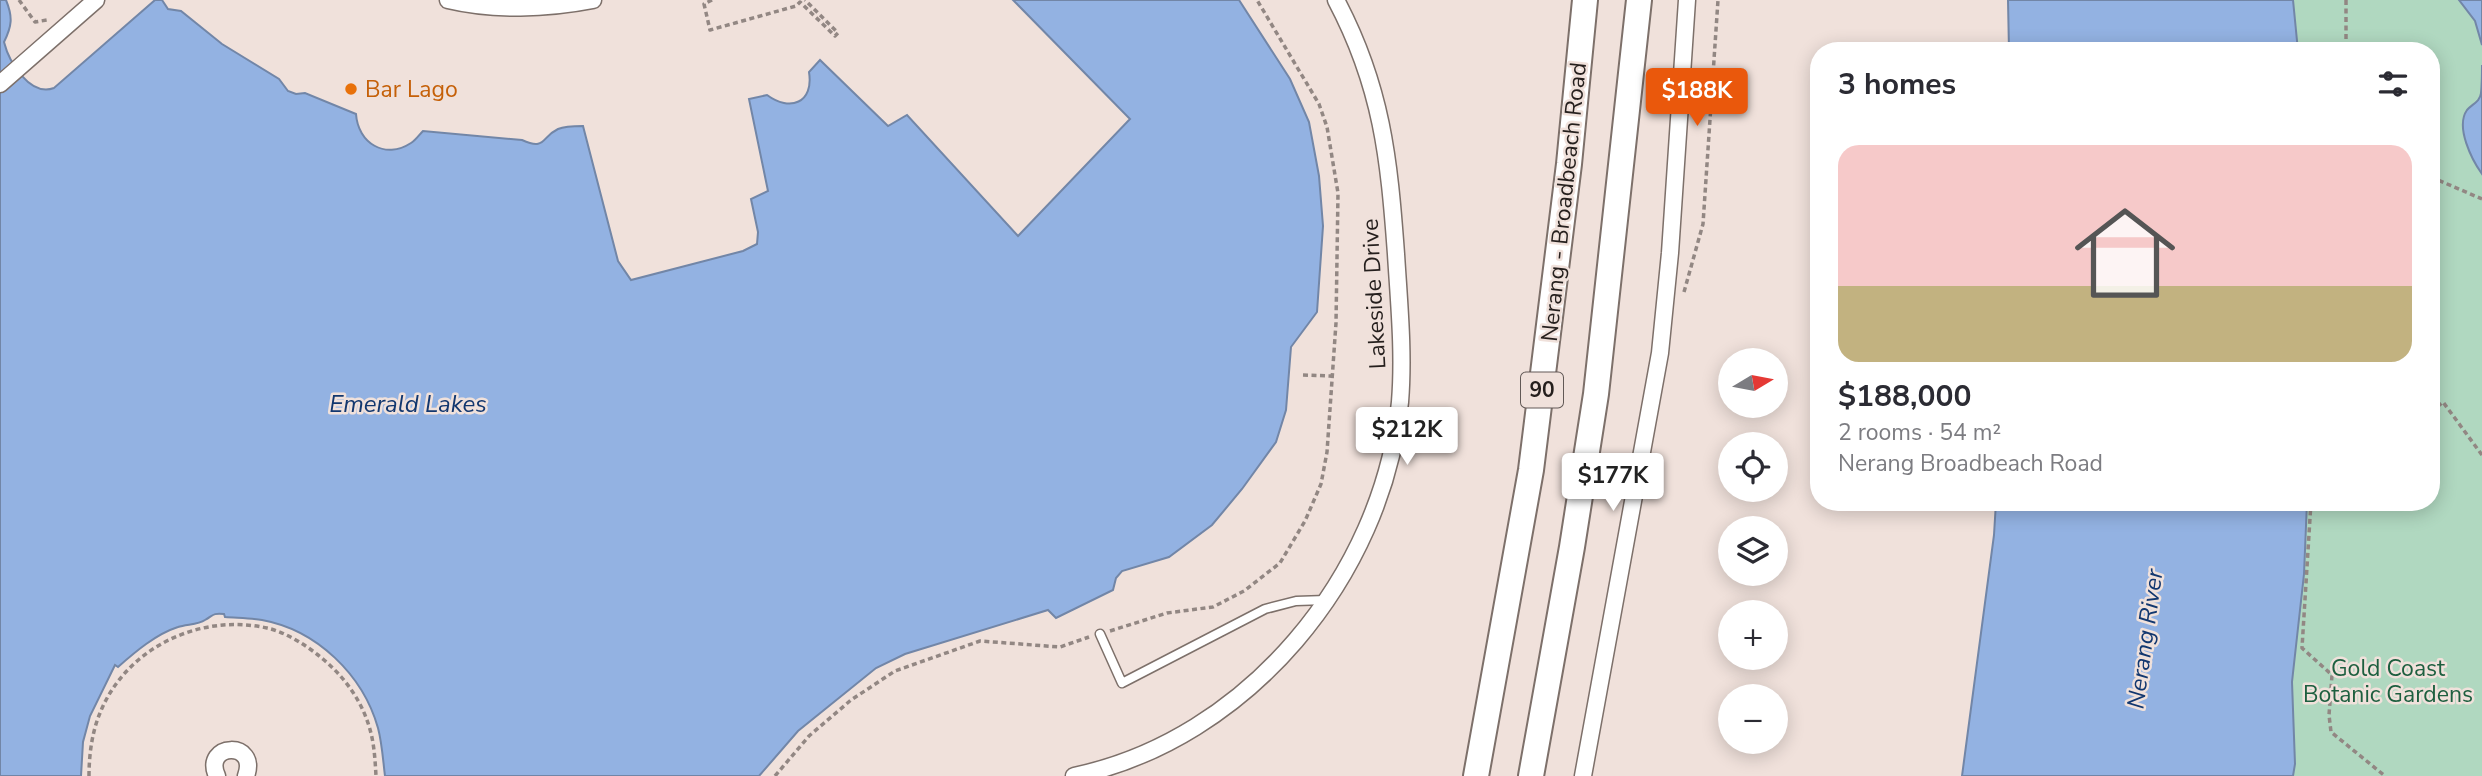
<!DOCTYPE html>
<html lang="en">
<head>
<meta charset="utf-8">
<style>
	:root { --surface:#fff; --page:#f2f2f3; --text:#2b2b33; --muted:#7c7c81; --line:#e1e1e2; --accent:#ea580c }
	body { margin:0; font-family:"Nunito Sans",sans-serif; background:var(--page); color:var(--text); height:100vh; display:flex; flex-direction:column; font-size:26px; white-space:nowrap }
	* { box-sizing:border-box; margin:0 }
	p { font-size:23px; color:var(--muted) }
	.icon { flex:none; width:38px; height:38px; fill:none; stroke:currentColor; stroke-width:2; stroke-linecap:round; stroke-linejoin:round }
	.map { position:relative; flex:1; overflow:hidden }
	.sheet { position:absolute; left:1810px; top:42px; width:630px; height:469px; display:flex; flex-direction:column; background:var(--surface); border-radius:28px; box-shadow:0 4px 18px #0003 }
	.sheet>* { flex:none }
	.needle { width:46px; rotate:80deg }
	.tools { position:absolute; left:1718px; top:348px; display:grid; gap:14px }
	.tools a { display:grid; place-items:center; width:70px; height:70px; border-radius:50%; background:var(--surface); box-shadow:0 4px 18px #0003; font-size:35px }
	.price { position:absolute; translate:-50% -60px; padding:0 16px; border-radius:7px; background:#fff; color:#222; font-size:23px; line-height:46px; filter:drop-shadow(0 2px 4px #0008) }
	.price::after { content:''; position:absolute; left:50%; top:42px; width:21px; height:16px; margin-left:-10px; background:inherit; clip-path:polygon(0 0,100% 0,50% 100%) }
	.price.selected { background:var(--accent); color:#fff }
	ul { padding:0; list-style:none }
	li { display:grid; align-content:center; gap:14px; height:371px; padding:0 28px }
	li+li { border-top:2px solid var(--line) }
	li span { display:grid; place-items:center; height:217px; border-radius:21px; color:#555 }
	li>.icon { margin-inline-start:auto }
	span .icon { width:126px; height:126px; fill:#fffc; stroke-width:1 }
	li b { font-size:30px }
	h2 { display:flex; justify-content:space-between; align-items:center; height:84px; padding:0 28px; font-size:30px }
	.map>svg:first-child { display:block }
	.green { fill:#b0d8c0 }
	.water { fill:#93b2e2; stroke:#7286a7; stroke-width:2 }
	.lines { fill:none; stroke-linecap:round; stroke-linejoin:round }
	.service-casing { stroke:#7d706a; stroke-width:11 }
	.minor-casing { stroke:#7d706a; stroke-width:19 }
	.primary-casing { stroke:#7d706a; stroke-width:28 }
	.path { stroke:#928783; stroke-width:3.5; stroke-dasharray:5 3.5; stroke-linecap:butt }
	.service { stroke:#fff; stroke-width:8 }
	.minor { stroke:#fff; stroke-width:16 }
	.primary { stroke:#fff; stroke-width:24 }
	.food-dot { fill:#e8710a; stroke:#f0e1db; stroke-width:2.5 }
	.labels { text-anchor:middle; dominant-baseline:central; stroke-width:5; stroke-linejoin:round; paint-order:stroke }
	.shield { fill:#f0e1db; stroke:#625956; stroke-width:2 }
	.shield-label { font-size:21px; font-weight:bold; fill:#251f1d }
	.food-label { font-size:23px; fill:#c56008; stroke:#f0e1db; text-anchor:start }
	.street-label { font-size:23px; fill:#251f1d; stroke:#f0e1db }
	.park-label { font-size:23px; fill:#1d5f3f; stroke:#f0e1db }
	.water-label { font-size:24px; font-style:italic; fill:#12376f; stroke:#f0e1db }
</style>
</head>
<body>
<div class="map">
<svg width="2482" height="776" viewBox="0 0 2482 776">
	<rect width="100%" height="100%" fill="#f0e1db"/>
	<polygon class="green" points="2293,0 2482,0 2482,776 2293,776 2295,764 2292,682 2304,574 2307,502 2431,502 2431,51 2298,51"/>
	<g class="water">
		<path d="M0,0H6C13,17 12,26 4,42C9,62 30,97 54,88L155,0H162L168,9L181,11L222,44L279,79L288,91L296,94L305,93L356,114C358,143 385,160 411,143C416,140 419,135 423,131L522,140C546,151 541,137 558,129C565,126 576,126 583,126L618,261L631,280L743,251L757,244L758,232L751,199L768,191L749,99L767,95C790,112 814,103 809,72L820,60L888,126L907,115L1018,236L1130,119L1013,0H1239L1290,79L1309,122L1319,176L1323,226L1317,312L1291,347L1286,410L1276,442L1242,489L1212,525L1169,557L1122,571L1116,578L1113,590L1056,618L1048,610L905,654L876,668L798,731L759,776H385C383,760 382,743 378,728C363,675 317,630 262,620C250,618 237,618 225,617L224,614C212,613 214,615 205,620C198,625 186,624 178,627C156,634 135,652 118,667L115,665L90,716L83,742L81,776H0Z"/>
		<polygon points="2008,0 2293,0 2298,51 2009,51"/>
		<polygon points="2459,0 2482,0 2482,45 2475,21"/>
		<path d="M2482,65V174C2472,160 2455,127 2467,110C2472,104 2480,102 2481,93C2482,84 2482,74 2482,65Z"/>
		<polygon points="1996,502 2307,502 2304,574 2292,682 2295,764 2293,776 1962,776 1994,535"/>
	</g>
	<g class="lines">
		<defs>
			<polyline id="service" points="1100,634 1122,683 1265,609 1296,601 1326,600"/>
			<g id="minor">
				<path d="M448,0C494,11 547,9 593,0"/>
				<polyline points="0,84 96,0"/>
				<path d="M217,776C202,743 259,740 246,776"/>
				<path d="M1074,776C1247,740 1383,576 1400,402C1404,353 1399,303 1396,254C1389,158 1382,87 1336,0"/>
				<polyline points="1583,776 1660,353 1670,253 1687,0"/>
			</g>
			<g id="primary">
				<polyline points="1476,776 1531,470 1569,164 1585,0"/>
				<polyline points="1531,776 1572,547 1596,394 1639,0"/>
			</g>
		</defs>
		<use href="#service" class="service-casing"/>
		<use href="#minor" class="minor-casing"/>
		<use href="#primary" class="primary-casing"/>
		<g class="path">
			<polyline points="19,0 35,22 47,20"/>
			<polyline points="712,0 704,4 710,30 796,6 800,2 835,36 838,33 805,0"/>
			<polyline points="2346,0 2346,51"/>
			<polyline points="2431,177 2482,199"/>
			<polyline points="1684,292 1703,224 1718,0"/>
			<polyline points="1303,375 1332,376"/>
			<polyline points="2431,412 2443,402 2482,455"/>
			<polyline points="2311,502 2302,648 2332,675 2329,715 2331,732 2385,776"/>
			<polyline points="1110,631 1167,613 1213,607 1244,591 1280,563 1305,521 1321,484 1327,452 1336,323 1338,193 1327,127 1319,104 1257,0"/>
			<path d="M89,776C89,755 92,732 100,713C126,648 199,613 267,628C285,632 304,644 318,655C341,673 359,696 368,723C374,740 375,758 376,776"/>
			<polyline points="775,776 809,736 851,700 895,671 980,641 1060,647 1089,637"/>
		</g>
		<use href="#service" class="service"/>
		<use href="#minor" class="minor"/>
		<use href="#primary" class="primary"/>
	</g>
	<circle class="food-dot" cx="351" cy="89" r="7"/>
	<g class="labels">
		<rect class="shield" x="1521" y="372.5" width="42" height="35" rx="5"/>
		<g class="shield-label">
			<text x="1542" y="390">90</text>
		</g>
		<g class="food-label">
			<text x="365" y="89">Bar Lago</text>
		</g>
		<g class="street-label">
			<text transform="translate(1564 202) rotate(-84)">Nerang - Broadbeach Road</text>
			<text transform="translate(1374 294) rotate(-93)">Lakeside Drive</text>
		</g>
		<g class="park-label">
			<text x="2388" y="668">Gold Coast<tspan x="2388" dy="26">Botanic Gardens</tspan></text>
		</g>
		<g class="water-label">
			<text x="408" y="404">Emerald Lakes</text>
			<text transform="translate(2145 639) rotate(-82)">Nerang River</text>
		</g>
	</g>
</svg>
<div class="tools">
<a><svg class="needle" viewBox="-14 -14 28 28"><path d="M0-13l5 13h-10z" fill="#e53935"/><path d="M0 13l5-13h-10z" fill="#7c7c81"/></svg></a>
<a><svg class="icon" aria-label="locate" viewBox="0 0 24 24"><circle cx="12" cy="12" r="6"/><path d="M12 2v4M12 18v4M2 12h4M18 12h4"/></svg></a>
<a><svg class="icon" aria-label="layers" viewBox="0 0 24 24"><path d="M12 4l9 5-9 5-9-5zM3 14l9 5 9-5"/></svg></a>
<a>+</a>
<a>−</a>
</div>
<b class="price selected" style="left:1697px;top:128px">$188K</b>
<b class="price" style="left:1407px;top:467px">$212K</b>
<b class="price" style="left:1613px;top:513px">$177K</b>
<section class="sheet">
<h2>3 homes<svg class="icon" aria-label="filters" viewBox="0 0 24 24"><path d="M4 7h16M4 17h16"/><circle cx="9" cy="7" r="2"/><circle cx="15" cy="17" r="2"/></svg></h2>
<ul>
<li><span style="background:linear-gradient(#f6c9c9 65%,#c2b280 0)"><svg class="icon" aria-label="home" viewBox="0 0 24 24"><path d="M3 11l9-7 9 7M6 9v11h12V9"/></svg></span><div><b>$188,000</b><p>2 rooms · 54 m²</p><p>Nerang Broadbeach Road</p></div></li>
</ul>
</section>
</div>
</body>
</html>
